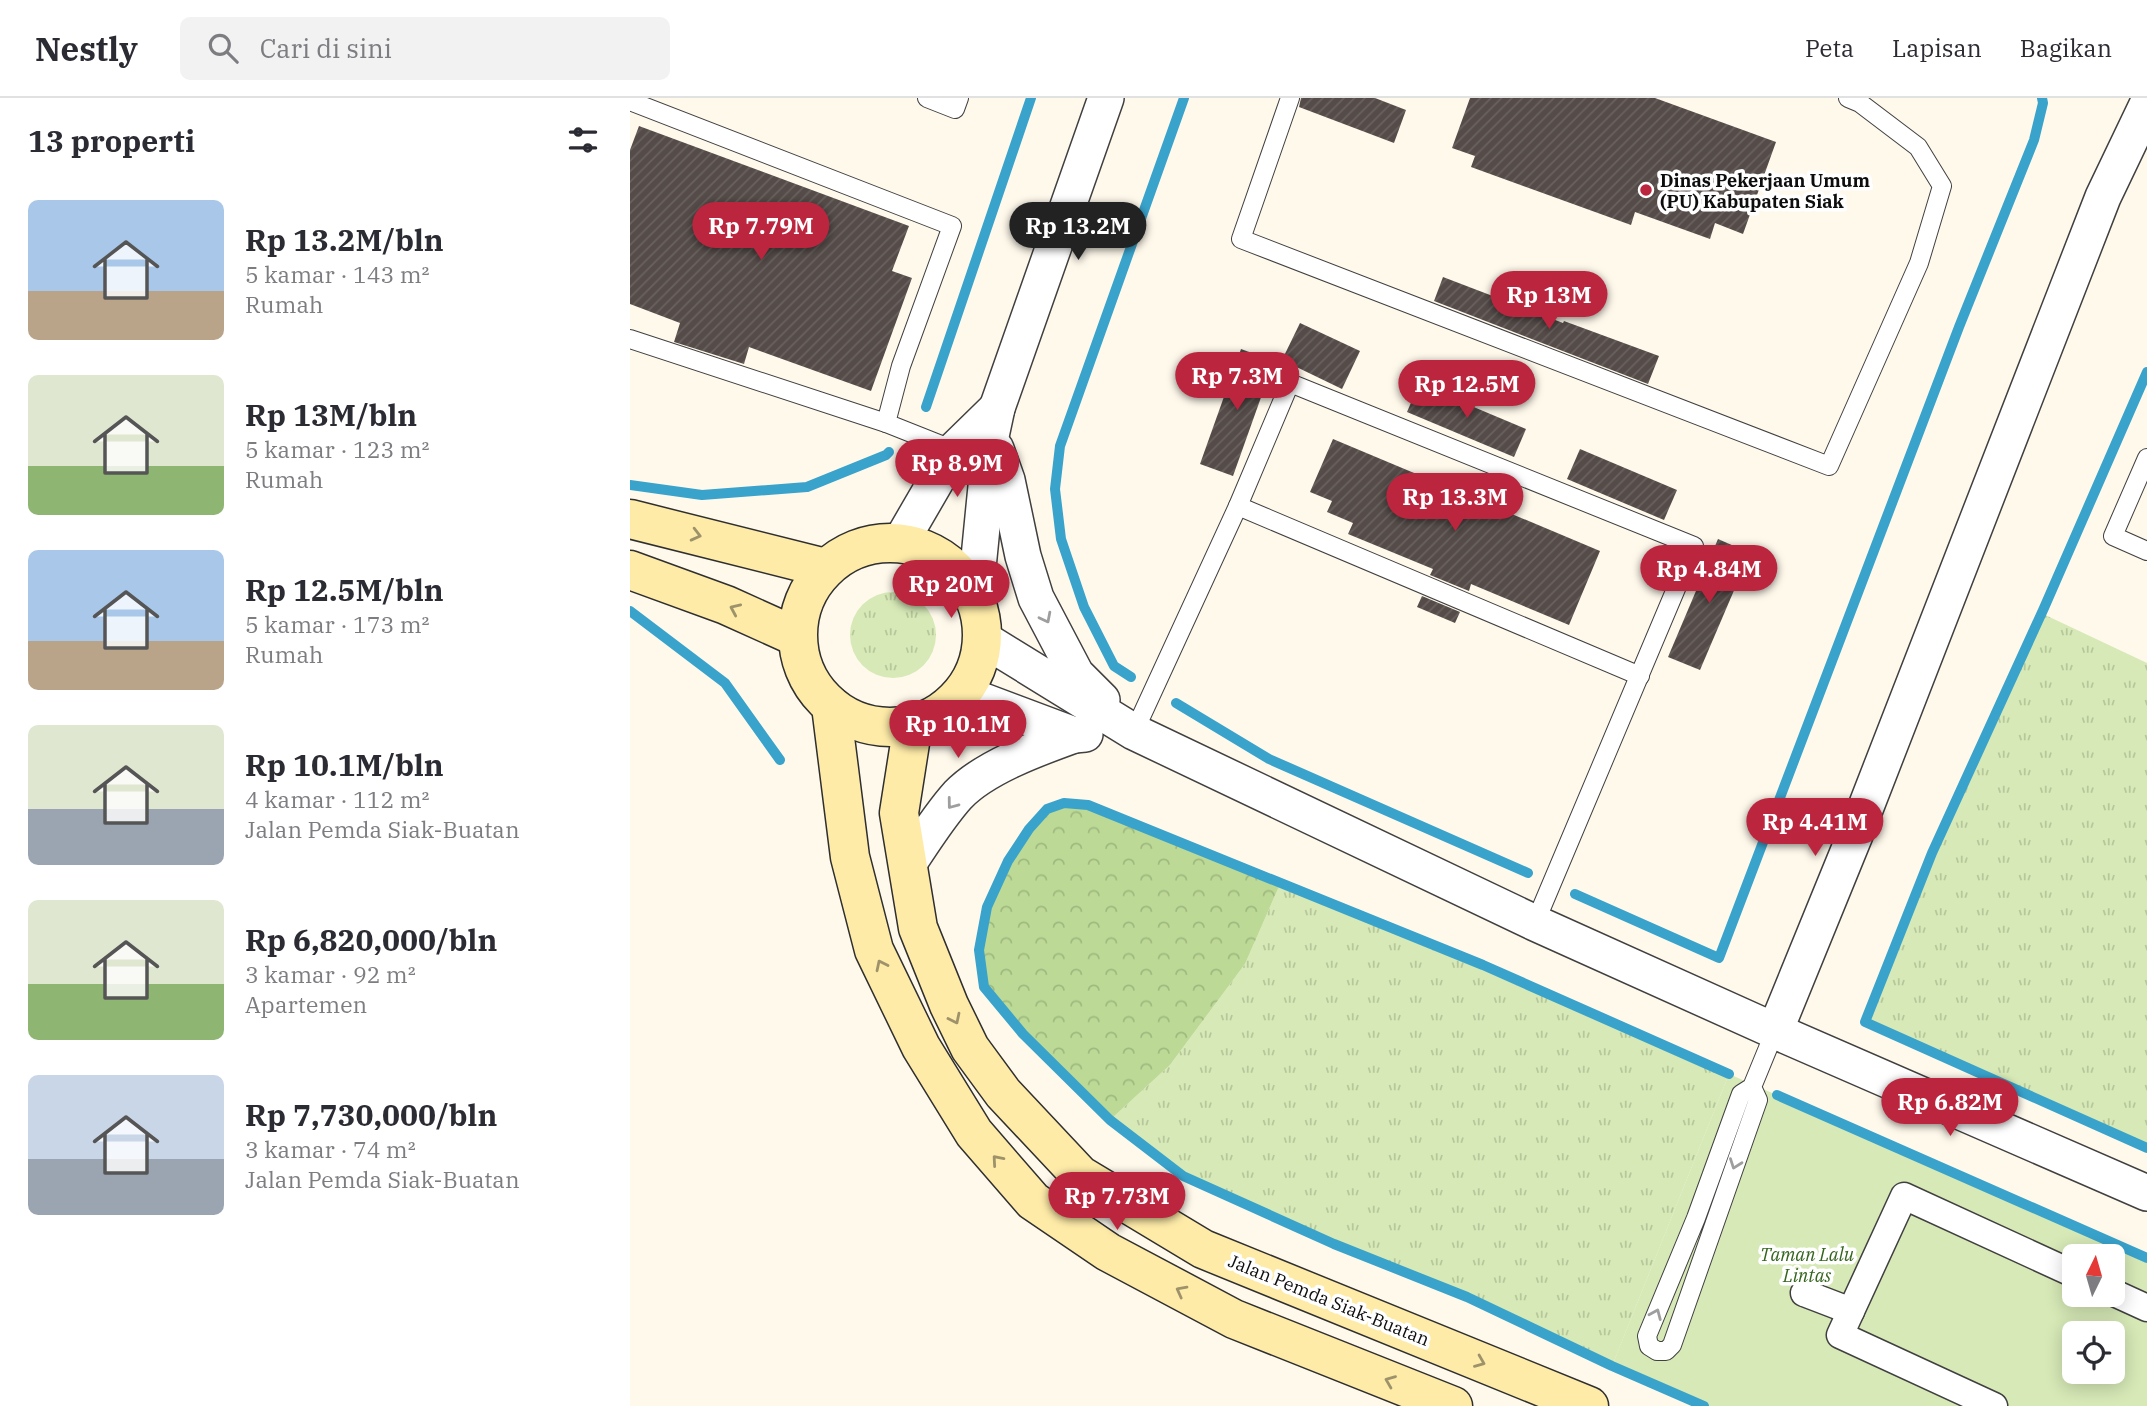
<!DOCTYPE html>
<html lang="id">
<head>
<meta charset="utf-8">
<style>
	:root { --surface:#fff; --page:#f2f2f3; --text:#2b2b33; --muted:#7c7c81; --line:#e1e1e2; --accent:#bc253e }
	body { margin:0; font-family:"IBM Plex Serif",serif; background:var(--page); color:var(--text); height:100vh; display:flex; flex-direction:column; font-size:26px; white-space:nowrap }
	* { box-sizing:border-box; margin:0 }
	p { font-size:23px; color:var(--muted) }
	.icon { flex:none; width:38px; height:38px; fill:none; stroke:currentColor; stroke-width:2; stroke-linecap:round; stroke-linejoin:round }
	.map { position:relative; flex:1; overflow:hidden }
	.panel { display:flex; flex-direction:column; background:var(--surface); width:630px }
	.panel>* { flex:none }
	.needle { width:46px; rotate:5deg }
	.buttons { position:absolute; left:1432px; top:1146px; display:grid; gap:14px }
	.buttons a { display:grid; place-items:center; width:63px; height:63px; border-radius:10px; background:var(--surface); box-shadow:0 4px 18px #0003; font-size:35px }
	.price { position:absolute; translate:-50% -60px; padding:0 16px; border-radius:24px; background:var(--accent); color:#fff; font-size:23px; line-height:46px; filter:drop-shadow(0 2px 4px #0008) }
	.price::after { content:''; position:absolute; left:50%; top:42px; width:21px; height:16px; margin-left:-10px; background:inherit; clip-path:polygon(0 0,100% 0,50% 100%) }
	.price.selected { background:#222; color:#fff }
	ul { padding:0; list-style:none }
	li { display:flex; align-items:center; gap:21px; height:175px; padding:0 28px }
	li span { display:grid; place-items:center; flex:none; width:196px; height:140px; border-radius:10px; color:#555 }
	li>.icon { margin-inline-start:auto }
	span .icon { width:84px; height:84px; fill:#fffc; stroke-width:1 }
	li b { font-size:30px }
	h2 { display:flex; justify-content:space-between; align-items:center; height:84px; padding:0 28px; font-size:30px }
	header { display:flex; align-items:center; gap:42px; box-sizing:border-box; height:98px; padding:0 35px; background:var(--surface); border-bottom:2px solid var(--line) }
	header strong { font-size:33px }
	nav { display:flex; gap:38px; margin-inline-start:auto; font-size:24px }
	.search { width:490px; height:63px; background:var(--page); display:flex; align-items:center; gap:18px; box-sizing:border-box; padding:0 24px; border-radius:10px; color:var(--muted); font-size:26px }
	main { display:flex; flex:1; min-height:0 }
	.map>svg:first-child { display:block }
	.grass { fill:url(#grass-tufts) }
	.forest { fill:url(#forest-crowns) }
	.park { fill:#d6e9b6; fill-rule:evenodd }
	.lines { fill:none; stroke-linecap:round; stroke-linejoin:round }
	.stream { stroke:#39a3cc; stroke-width:10 }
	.building { fill:url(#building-hatch) }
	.service-casing { stroke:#404040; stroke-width:20 }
	.pedestrian-casing { stroke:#404040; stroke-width:29 }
	.minor-casing { stroke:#404040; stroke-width:38 }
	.secondary-casing { stroke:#2f2f2f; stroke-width:41 }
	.service { stroke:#fff; stroke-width:18 }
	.pedestrian { stroke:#fff; stroke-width:26 }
	.minor { stroke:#fff; stroke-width:35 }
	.secondary { stroke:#feeba8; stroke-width:38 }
	.oneway { stroke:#9e926a }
	.oneway2 { stroke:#9e9e9e }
	.poi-dot { fill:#bc253e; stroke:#fff; stroke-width:2.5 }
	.labels { text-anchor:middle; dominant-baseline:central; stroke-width:7; stroke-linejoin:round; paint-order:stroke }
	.poi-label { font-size:18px; font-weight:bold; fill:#0d0d0d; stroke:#fff; text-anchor:start }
	.park-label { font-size:18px; font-style:italic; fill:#34641d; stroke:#fff }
	.street-label { font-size:18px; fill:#0d0d0d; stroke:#fff }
</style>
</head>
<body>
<header>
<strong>Nestly</strong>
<div class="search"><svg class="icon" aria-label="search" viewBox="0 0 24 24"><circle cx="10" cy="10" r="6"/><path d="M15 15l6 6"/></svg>Cari di sini</div>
<nav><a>Peta</a><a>Lapisan</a><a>Bagikan</a></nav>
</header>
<main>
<section class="panel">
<h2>13 properti<svg class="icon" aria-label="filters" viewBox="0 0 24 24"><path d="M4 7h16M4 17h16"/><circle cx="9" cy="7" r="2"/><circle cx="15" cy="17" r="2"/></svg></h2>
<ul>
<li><span style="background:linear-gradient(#a9c7e8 65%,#b9a48a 0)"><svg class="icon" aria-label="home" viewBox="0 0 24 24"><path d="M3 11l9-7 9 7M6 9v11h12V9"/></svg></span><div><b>Rp 13.2M/bln</b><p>5 kamar · 143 m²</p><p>Rumah</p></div></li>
<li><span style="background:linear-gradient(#dfe7d0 65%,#8fb573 0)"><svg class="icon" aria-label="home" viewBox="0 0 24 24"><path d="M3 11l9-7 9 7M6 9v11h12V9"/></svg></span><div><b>Rp 13M/bln</b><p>5 kamar · 123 m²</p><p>Rumah</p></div></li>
<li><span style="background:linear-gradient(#a9c7e8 65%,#b9a48a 0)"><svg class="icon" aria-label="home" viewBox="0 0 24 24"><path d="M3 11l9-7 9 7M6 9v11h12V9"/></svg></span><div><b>Rp 12.5M/bln</b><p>5 kamar · 173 m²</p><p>Rumah</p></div></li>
<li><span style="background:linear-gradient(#dfe7d0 60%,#9aa5b1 0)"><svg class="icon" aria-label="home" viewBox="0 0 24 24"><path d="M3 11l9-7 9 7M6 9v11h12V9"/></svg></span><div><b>Rp 10.1M/bln</b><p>4 kamar · 112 m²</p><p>Jalan Pemda Siak-Buatan</p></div></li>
<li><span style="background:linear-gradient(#dfe7d0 60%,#8fb573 0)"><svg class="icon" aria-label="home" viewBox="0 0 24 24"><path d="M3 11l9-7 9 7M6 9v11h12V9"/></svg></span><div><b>Rp 6,820,000/bln</b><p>3 kamar · 92 m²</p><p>Apartemen</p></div></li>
<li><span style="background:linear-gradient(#c9d6e8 60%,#9aa5b1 0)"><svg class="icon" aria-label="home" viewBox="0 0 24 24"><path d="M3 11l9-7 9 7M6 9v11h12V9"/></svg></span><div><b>Rp 7,730,000/bln</b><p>3 kamar · 74 m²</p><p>Jalan Pemda Siak-Buatan</p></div></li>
</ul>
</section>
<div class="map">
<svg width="1517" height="1308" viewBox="0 0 1517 1308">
	<defs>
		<pattern id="grass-tufts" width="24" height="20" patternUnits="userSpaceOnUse" patternTransform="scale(1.75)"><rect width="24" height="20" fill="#d6e9b6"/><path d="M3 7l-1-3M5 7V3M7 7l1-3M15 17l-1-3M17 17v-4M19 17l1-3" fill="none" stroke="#b6c79b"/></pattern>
		<pattern id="forest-crowns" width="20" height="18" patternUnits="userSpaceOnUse" patternTransform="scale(1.75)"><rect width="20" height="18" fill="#bcd996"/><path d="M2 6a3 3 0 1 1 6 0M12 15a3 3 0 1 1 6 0" fill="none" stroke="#a0b980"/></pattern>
		<pattern id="building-hatch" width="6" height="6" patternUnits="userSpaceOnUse" patternTransform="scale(1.75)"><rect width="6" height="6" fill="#554c49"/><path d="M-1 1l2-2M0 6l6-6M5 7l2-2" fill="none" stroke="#68615f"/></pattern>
	</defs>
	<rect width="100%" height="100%" fill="#fff9ec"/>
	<g class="grass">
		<circle cx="263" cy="537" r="43"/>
		<polygon points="1411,515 1517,565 1517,1050 1235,924 1302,755"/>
		<polygon points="651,784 853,867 1099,976 982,1268 837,1199 704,1146 553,1078 480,1022 540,967 615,866"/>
	</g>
	<polygon class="forest" points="434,705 458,707 651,784 615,866 540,967 480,1022 393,936 354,889 349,852 357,809 378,763 399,731 417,711"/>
	<path class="park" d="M1099,976L1517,1160V1308H1074L982,1268ZM1444,1158H1482V1197H1444ZM1444,1236H1482V1274H1444Z"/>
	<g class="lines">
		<g class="stream">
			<polyline points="1517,274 1414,510 1302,755 1235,924 1517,1050"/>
			<polyline points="296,309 401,0"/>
			<polyline points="0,387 72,397 177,389 256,357 259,354"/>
			<polyline points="0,513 95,585 150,662"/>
			<polyline points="501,579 484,568 454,509 431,441 425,391 430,348 554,0"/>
			<polyline points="546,605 639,661 898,775"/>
			<polyline points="945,796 1089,860 1329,229 1404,42 1413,5 1412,0"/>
			<polyline points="1147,997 1517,1160"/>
			<polyline points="1074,1308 982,1268 837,1199 704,1146 553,1078 480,1022 393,936 354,889 349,852 357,809 378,763 399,731 417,711 434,705 458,707 853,867 1099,976"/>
		</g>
	</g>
	<g class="building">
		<polygon points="671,0 745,0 776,12 764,45 669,9"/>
		<polygon points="840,0 1025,0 1146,44 1113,136 1085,125 1080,141 1005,114 1001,127 841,69 845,58 822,50"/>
		<polygon points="9,28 279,128 262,173 282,180 241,293 119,249 114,266 44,244 50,225 0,206 0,52"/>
		<polygon points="813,179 933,225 934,223 1029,258 1018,286 804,203"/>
		<polygon points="670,225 730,253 712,291 652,262"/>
		<polygon points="611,251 644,263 603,378 570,366"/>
		<polygon points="789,286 896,331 884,359 777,314"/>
		<polygon points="703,341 970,453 939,527 841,486 839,493 800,477 803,471 718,436 723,425 697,414 702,403 680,394"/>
		<polygon points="950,351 1047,392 1034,422 937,381"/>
		<polygon points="1088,441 1120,455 1070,572 1038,559"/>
		<polygon points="792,498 830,514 825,525 787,509"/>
	</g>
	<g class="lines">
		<defs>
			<g id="service">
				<polyline points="297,0 325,11 329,0"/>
				<polyline points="660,0 611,141 1199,368 1289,165 1312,88 1288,49 1230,5 1218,0"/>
				<polyline points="0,3 322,128 271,268 256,325 324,352"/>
				<polyline points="0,241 256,325"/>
				<polyline points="1517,360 1483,438 1517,453"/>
				<polyline points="608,408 1010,578"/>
				<polyline points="504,634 608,408 660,285 1064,448 905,825"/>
				<polyline points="1122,989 1128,1002 1042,1247 1036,1253 1027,1253 1019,1248 1017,1238 1066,1120 1111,996 1122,989 1145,933"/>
			</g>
			<g id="pedestrian">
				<polyline points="1482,1194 1517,1210"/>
				<polyline points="1174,1195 1221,1213"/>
				<polyline points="1364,1308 1210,1237 1274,1098 1444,1176"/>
			</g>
			<g id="minor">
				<polyline points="366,351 377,382 393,458 406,500 446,576 472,602"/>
				<polyline points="270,445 324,352 367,310"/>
				<polyline points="345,500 361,338 367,310 476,0"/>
				<polyline points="353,541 504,634 905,825 1145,933 1225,737 1473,99 1517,7"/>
				<polyline points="332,595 444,637 455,636"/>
				<path d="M277,768C293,744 309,718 328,697C355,669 408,650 444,637"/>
				<polyline points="1145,933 1517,1095"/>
			</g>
			<g id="secondary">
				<polyline points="0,421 195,470"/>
				<circle cx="260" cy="537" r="92"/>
				<polyline points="0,472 96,507 167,539"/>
				<polyline points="201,608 220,759 244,852 291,949 344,1035 403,1103 478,1154 604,1221 823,1308"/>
				<polyline points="283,626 269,715 288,830 319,907 340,950 373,995 450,1077 573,1151 959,1308"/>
			</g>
		</defs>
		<use href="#service" class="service-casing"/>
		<use href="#pedestrian" class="pedestrian-casing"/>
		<use href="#minor" class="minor-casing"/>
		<use href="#secondary" class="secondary-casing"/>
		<use href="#service" class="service"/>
		<use href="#pedestrian" class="pedestrian"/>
		<use href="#minor" class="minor"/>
		<use href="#secondary" class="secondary"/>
	</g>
	<defs><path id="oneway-chevron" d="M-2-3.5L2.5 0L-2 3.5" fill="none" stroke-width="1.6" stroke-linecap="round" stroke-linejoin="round" transform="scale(1.75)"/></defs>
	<g class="oneway">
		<use href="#oneway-chevron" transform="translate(66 437) rotate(14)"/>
		<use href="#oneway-chevron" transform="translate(105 511) rotate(-156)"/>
		<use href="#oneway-chevron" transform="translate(251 867) rotate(-116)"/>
		<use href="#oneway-chevron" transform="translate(325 921) rotate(64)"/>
		<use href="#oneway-chevron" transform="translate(367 1062) rotate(-131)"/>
		<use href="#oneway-chevron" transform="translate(551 1193) rotate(-152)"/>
		<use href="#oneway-chevron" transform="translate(850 1264) rotate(22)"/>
		<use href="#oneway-chevron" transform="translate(760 1283) rotate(-158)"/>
	</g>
	<g class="oneway2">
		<use href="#oneway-chevron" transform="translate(416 520) rotate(63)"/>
		<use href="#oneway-chevron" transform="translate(322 706) rotate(127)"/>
		<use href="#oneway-chevron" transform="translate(1105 1066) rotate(110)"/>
		<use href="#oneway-chevron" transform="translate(1026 1216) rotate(-67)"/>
	</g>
	<circle class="poi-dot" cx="1016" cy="92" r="7"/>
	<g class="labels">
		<g class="poi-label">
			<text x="1030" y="82">Dinas Pekerjaan Umum<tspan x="1030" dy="21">(PU) Kabupaten Siak</tspan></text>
		</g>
		<g class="park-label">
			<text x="1177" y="1156">Taman Lalu<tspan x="1177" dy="21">Lintas</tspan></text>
		</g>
		<g class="street-label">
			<text transform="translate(699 1202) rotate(22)">Jalan Pemda Siak-Buatan</text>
		</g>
	</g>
</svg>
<div class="buttons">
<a><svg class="needle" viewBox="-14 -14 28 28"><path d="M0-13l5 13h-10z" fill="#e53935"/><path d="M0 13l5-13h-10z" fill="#7c7c81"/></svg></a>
<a><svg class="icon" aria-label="locate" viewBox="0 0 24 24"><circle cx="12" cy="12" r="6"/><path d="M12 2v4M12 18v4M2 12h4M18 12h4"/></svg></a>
</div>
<b class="price" style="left:131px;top:164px">Rp 7.79M</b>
<b class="price selected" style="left:448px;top:164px">Rp 13.2M</b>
<b class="price" style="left:919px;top:233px">Rp 13M</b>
<b class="price" style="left:607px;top:314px">Rp 7.3M</b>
<b class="price" style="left:837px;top:322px">Rp 12.5M</b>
<b class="price" style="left:327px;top:401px">Rp 8.9M</b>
<b class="price" style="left:825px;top:435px">Rp 13.3M</b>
<b class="price" style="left:1079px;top:507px">Rp 4.84M</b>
<b class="price" style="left:321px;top:522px">Rp 20M</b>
<b class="price" style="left:328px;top:662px">Rp 10.1M</b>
<b class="price" style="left:1185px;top:760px">Rp 4.41M</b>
<b class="price" style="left:1320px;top:1040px">Rp 6.82M</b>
<b class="price" style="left:487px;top:1134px">Rp 7.73M</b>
</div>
</main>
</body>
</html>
